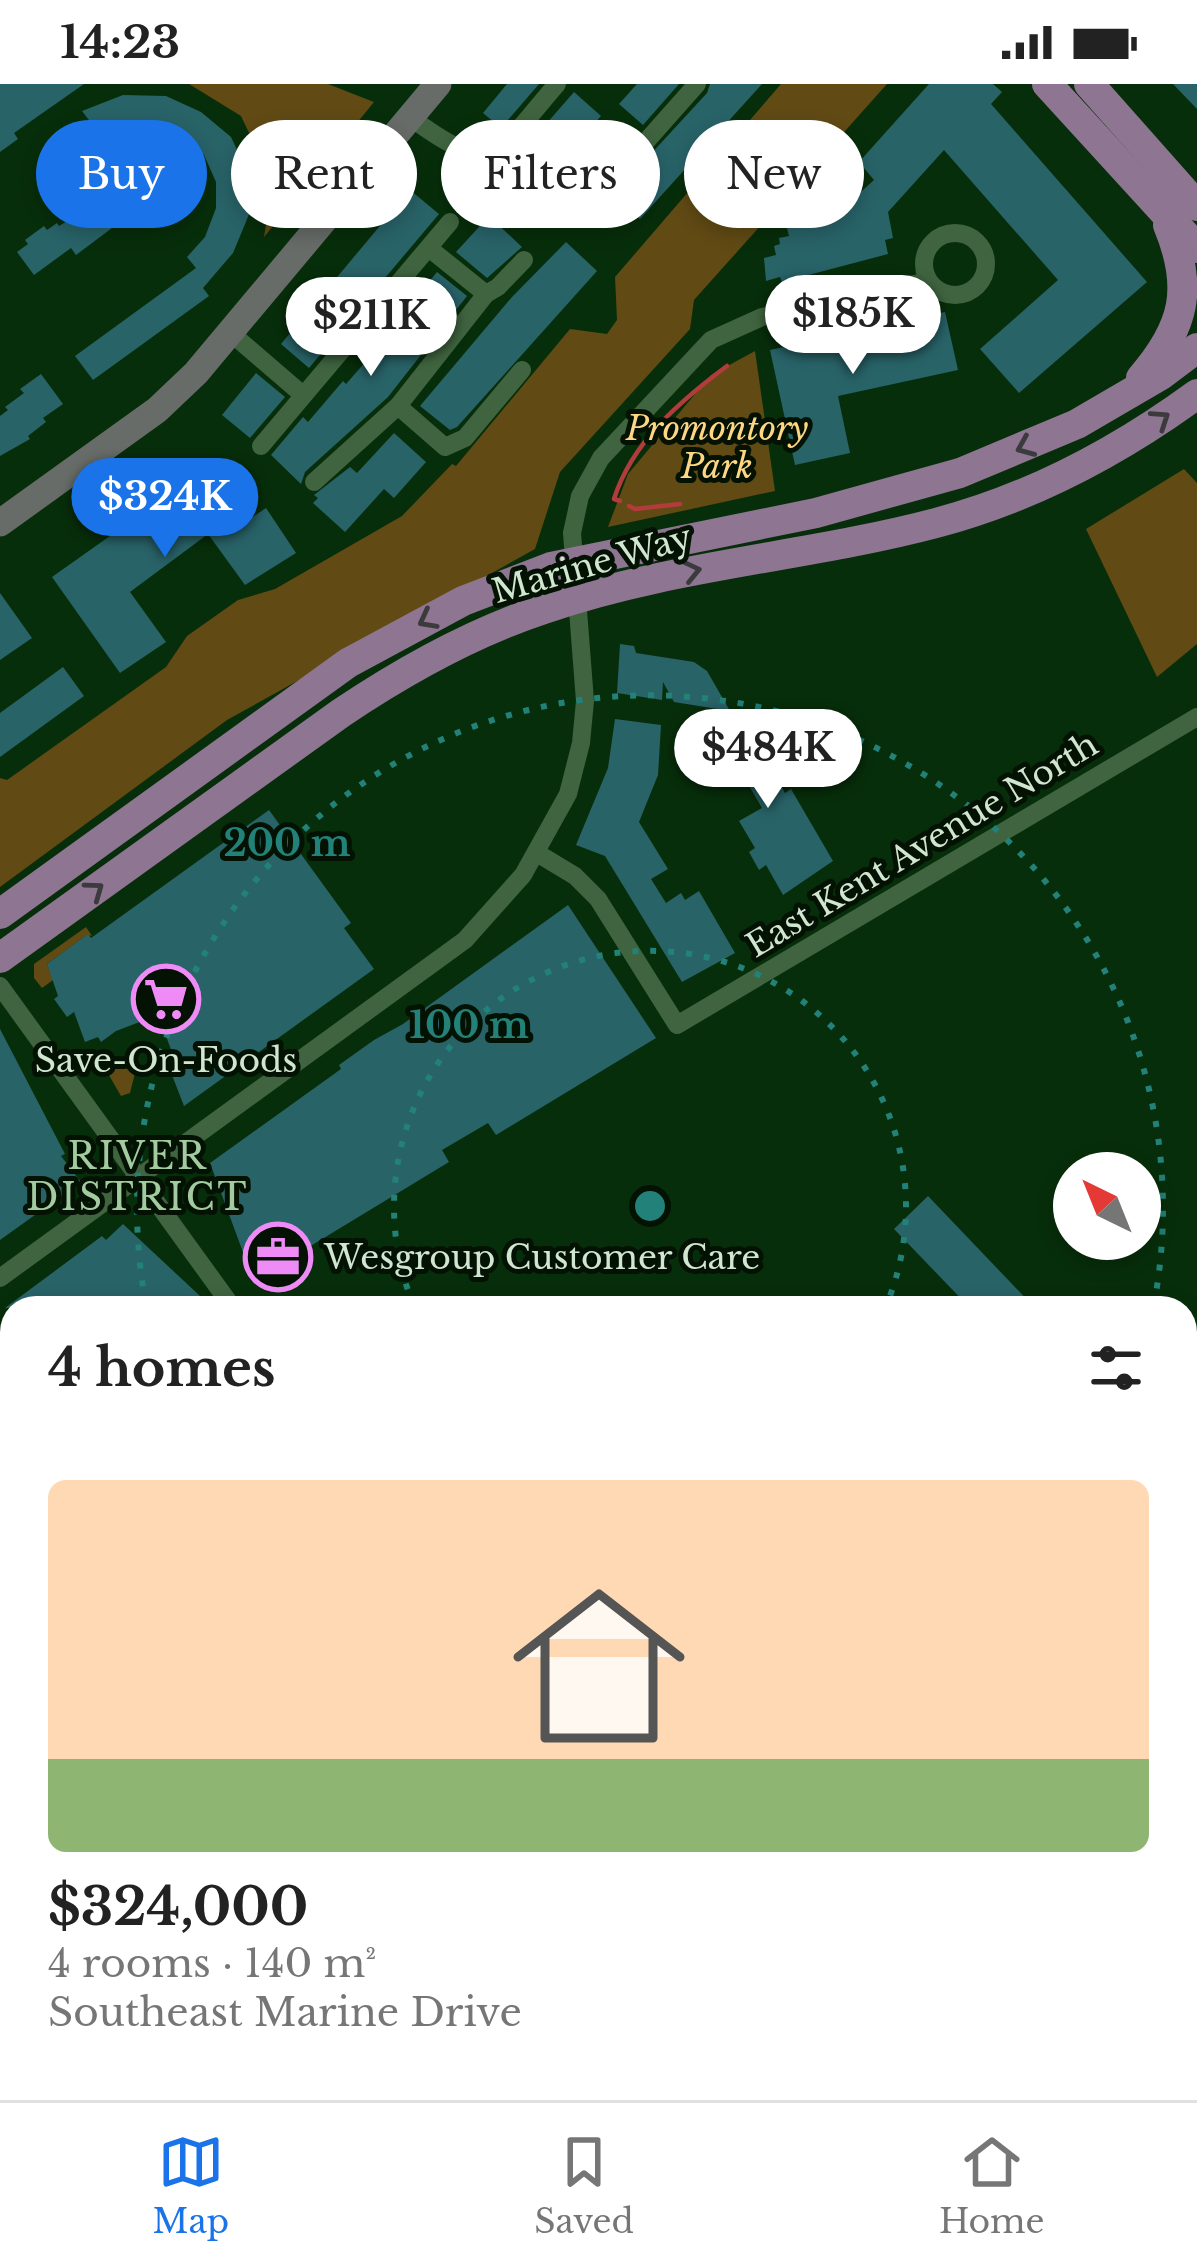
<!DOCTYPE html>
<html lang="en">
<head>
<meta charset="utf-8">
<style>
	:root { --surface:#fff; --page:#f2f2f2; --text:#222; --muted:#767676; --line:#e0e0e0; --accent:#1a73e8 }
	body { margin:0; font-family:"Libre Baskerville",serif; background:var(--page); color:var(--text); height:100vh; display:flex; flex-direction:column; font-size:45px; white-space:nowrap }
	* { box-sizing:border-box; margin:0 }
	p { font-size:39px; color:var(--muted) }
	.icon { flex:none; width:66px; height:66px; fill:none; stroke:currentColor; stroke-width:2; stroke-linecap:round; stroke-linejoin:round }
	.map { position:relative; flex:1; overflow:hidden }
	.sheet { position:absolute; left:0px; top:1212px; width:1197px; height:804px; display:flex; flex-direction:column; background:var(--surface); border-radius:36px 36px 0 0; box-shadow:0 6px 18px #0003 }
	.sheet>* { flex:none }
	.banner { position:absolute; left:36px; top:36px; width:1125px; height:108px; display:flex; gap:24px }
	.needle { width:78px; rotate:317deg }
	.tools { position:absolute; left:1053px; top:1068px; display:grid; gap:24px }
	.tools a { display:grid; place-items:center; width:108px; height:108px; border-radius:50%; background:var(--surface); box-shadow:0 6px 18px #0003; font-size:60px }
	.price { position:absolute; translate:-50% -102px; padding:0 27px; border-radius:42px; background:#fff; color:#222; font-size:39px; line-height:78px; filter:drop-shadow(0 3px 6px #0008) }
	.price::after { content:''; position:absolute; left:50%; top:72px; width:36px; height:27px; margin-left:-18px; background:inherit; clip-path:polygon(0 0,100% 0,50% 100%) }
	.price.on { background:var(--accent); color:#fff }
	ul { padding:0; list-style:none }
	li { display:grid; align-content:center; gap:24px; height:636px; padding:0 48px }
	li+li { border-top:3px solid var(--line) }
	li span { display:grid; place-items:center; height:372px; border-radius:18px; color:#555 }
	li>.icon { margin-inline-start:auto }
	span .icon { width:216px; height:216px; fill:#fffc; stroke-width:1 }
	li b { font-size:51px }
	h2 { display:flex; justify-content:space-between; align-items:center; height:144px; padding:0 48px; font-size:51px }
	.tag { padding:0 42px; border-radius:54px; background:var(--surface); box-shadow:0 6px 18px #0003; font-size:42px; line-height:108px }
	.tag.on { background:var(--accent); color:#fff }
	.status { display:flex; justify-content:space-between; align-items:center; height:84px; padding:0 60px; background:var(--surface); direction:ltr }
	.status svg { height:33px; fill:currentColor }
	.tab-bar { display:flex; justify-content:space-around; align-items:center; height:168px; border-top:3px solid var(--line); background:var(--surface); font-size:33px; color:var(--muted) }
	.tab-bar a { display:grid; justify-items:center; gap:6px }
	.tab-bar .on { color:var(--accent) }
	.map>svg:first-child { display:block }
	.green { fill:#614a14 }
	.water { fill:#b13c3b }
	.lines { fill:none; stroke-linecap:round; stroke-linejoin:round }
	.stream { stroke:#b13c3b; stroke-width:4.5 }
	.building { fill:#286368 }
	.street { stroke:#3f643f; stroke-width:18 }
	.secondary { stroke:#676c68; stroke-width:27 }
	.primary { stroke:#8e7591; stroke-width:30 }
	.oneway { stroke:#3b3a3c }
	.ring { fill:none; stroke:#228178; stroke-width:6; stroke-dasharray:6 12 }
	.labels { text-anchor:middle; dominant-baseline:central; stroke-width:10; stroke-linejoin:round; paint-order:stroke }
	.park-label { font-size:33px; font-style:italic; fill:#fed684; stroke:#041204 }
	.street-label { font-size:33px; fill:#d1e6d0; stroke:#041204 }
	.poi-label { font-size:33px; fill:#d1e6d0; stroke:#041204 }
	.neighbourhood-label { font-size:36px; letter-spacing:3px; fill:#a2cba0; stroke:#041204 }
	.centre { fill:#228178; stroke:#041204; stroke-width:6 }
	.ring-label { font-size:36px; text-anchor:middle; font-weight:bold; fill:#228178; stroke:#041204; stroke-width:10; stroke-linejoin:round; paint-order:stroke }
</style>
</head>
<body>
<div class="status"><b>14:23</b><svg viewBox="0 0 49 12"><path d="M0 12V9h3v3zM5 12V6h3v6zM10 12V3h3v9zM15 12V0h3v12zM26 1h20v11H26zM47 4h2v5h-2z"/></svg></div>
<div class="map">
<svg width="1197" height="2016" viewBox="0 0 1197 2016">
	<rect width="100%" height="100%" fill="#072e0a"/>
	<g class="green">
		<polygon points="189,0 328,0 374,18 264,153 273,99 241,32"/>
		<polygon points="781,0 887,0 694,216 690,245 560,388 535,465 227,636 0,803 0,694 7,696 166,583 187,552 238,516 275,505 402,432 452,380 456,382 570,245 607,250 617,236 615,193"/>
		<polygon points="146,99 160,114 149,135 138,132 125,111 130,104"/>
		<polygon points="755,267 775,407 608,443 628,390 711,291"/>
		<polygon points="1184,385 1197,399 1197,560 1157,593 1086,445"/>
		<polygon points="86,843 92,852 87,851 47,880 53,896 42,904 34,894 34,880"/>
		<polygon points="126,974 136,985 130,1009 121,1012 106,986"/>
	</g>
	<polygon class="water" points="1197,1528 1197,2016 296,2016 315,2004 1185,2004 1185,1535"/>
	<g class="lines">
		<g class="stream">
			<path d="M620,417L614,415C632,358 680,317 727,282"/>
			<polyline points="629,422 635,425 680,420"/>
			<polyline points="1185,1373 1197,1397"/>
		</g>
	</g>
	<g class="building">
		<polygon points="0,0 84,0 14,49 18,55 0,68"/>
		<polygon points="507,0 539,0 501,44 483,29"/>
		<polygon points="637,0 679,0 643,41 619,20"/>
		<polygon points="710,0 762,0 640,135 613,111 707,9"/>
		<polygon points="929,0 993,0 1002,8 991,20 1147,198 1019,309 980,265 1058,196 944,66 888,128 893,154 885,156 888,170 782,198 780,193 766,197 764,174 776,171 774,162 780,160 779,154 789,152 787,144 802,140 800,131 846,126 845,122 874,96 859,78"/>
		<polygon points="1173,0 1197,0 1197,25"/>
		<polygon points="574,8 601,32 573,63 609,96 591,116 555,84 540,102 513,78"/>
		<polygon points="123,11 166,12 201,28 231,53 247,87 250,128 233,169 203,204 209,212 93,296 75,272 196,184 187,173 205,153 216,124 216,98 204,71 184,53 160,44 131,45 105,57 82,27"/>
		<polygon points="410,106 439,130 309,284 281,260"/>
		<polygon points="100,118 116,141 76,171 71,164 34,191 17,168 28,160 25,156 44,142 47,146 57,139 59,142"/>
		<polygon points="489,132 522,163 487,194 456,168"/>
		<polygon points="566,158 597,187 457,343 450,346 420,322 512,213"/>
		<polygon points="437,188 467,212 388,313 305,388 301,400 271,371 303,333 308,338 343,297 346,300 403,235 400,233"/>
		<polygon points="945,228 958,286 838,312 850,369 795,381 770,266"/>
		<polygon points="256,289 285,313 250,354 222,331"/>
		<polygon points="41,290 63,320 43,334 46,338 28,352 30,355 0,372 0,332 8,326 5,323 24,309 20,305"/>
		<polygon points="394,349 426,378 394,414 384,405 345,448 313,419 318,414 314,411 350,383 357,389"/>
		<polygon points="213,379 251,434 266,424 296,469 245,501 208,450 130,508 166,558 120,589 52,493"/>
		<polygon points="0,509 32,554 0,576"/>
		<polygon points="620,560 634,562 636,569 694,578 707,587 730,627 674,618 663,598 662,616 617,609"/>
		<polygon points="63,583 84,612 0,673 0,629"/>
		<polygon points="733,632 749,659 755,656 785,709 791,705 833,777 783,811 766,781 759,786 749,768 755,764 739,737 762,724 741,688 722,699 690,646 731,651"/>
		<polygon points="615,635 661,641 658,691 639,738 668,785 651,795 666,819 681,809 685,816 699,807 735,869 682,898 605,772 576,761 608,684"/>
		<polygon points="269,726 351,839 344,844 374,885 184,1022 170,986 175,976 158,931 116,947 101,958 98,953 85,958 74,928 67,933 54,915 58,912 47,880 88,850 91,854"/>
		<polygon points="568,821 656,954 496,1051 488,1039 442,1066 449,1078 276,1183 268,1172 247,1179 210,1079 341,985 339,981 374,956 403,940"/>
		<polygon points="0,945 65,1070 61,1072 81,1098 0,1156"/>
		<polygon points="928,1112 1035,1224 970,1224 894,1145"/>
		<polygon points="123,1140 200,1212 188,1224 5,1224 102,1152 106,1156"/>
	</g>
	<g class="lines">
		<g class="street">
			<path d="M410,33C495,96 496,70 557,0"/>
			<polyline points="627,79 697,0"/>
			<circle cx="955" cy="180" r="31"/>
			<polyline points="430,165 486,210"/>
			<polyline points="232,250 303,311"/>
			<polyline points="398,322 445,363 465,354 522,286"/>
			<polyline points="261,362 450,138"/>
			<polyline points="314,398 398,322 486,210 498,203 524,176"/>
			<polyline points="537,769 575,792 598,815 677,941 1197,633"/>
			<polyline points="0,902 233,1224"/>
			<polyline points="0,1194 465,856 523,791 568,710 581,659 585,617 572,449 580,412 601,374 711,256 762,233 928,197"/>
			<polyline points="0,1470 12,1462"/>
			<polyline points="0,1863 12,1864"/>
		</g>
		<polyline class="secondary" points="0,439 157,326 196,289 438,0"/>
		<g class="primary">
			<polyline points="1047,0 1197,164"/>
			<polyline points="1089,0 1197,122"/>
			<path d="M1141,294C1185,243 1194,204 1168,141"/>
			<polyline points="0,830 348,579 463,517 551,483 816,429 960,389 1077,340 1161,291 1197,264"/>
			<path d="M0,874L341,629C405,586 471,549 544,525C671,481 807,473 936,439C1031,414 1119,367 1197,310"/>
		</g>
	</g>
	<defs><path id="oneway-chevron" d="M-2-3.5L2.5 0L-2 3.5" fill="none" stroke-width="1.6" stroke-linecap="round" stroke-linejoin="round" transform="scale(3)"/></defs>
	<g class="oneway">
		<use href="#oneway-chevron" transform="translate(1161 335) rotate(-34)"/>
		<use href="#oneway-chevron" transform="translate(1025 363) rotate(157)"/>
		<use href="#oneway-chevron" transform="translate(692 487) rotate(-13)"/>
		<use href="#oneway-chevron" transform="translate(427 536) rotate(152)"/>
		<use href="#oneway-chevron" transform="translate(95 806) rotate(-36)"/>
	</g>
	<g class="ring">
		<path d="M414 1222A256 256 0 1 1 886 1222"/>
		<path d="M146 1220A513 513 0 1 1 1154 1220"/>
	</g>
	<defs>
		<symbol id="supermarket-ring" viewBox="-11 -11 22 22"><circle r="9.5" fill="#041204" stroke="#ef8bf7" stroke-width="1.5"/><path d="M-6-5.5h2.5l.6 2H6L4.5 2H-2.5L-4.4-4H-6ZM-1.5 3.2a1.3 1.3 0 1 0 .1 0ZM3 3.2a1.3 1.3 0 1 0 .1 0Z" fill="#ef8bf7"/></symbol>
		<symbol id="office-ring" viewBox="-11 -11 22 22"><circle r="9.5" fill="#041204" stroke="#ef8bf7" stroke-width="1.5"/><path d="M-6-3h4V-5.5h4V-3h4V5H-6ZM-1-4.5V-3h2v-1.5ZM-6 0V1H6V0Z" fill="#ef8bf7"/></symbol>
	</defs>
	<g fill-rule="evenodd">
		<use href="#supermarket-ring" x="128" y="877" width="76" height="76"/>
		<use href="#office-ring" x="240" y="1135" width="76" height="76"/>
	</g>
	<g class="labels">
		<g class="park-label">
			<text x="717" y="344">Promontory<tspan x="717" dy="38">Park</tspan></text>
		</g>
		<g class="street-label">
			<text transform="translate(592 480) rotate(-16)">Marine Way</text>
			<text transform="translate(922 761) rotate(-31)">East Kent Avenue North</text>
		</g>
		<g class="poi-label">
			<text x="166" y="976">Save-On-Foods</text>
			<text x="324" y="1173" text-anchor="start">Wesgroup Customer Care</text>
		</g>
		<g class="neighbourhood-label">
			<text x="138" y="1072">RIVER<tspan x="138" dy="41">DISTRICT</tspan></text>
		</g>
	</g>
	<circle cx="650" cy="1122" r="18" class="centre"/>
	<g class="ring-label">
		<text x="287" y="772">200 m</text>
		<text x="469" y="954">100 m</text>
	</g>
</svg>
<div class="tools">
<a><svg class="needle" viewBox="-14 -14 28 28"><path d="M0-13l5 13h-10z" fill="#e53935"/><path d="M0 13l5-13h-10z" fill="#767676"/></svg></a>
</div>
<b class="price" style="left:853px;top:293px">$185K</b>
<b class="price" style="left:371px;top:295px">$211K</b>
<b class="price on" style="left:165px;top:476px">$324K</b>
<b class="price" style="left:768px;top:727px">$484K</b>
<div class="banner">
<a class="tag on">Buy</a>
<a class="tag">Rent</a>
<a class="tag">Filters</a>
<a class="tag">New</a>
</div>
<section class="sheet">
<h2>4 homes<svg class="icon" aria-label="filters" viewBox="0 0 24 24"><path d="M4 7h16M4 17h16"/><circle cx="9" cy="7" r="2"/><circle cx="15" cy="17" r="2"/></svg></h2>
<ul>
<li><span style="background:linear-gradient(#ffd9b3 75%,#8fb573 0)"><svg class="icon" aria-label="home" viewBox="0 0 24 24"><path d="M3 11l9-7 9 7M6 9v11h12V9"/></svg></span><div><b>$324,000</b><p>4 rooms · 140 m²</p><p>Southeast Marine Drive</p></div></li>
</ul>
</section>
</div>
<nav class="tab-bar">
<a class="on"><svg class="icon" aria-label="map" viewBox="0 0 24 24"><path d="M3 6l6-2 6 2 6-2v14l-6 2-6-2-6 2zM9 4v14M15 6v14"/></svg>Map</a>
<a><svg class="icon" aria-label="saved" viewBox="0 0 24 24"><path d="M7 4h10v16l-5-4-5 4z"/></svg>Saved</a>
<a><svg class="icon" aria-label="home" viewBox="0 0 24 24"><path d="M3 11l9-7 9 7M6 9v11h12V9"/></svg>Home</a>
</nav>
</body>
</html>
